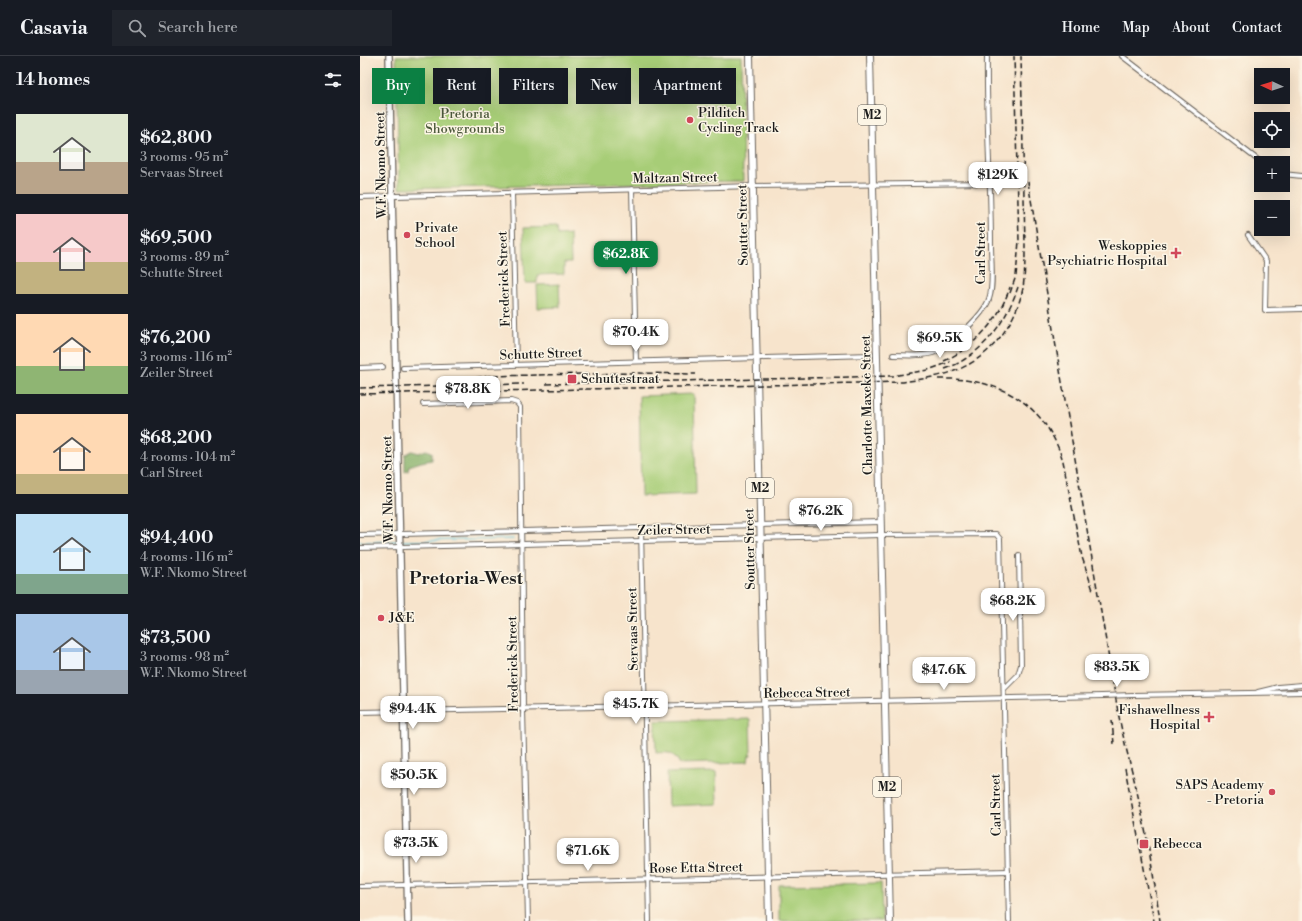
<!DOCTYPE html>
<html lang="en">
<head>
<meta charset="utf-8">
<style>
	:root { --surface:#171b24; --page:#20242c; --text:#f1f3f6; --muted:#9ea1a6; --line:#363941; --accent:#0b8043 }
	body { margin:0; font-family:"Libre Bodoni",serif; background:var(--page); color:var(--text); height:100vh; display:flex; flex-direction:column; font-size:15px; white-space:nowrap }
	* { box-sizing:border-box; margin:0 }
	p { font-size:13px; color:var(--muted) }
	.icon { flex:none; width:22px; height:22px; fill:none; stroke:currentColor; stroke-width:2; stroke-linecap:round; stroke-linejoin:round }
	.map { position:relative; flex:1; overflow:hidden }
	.side { display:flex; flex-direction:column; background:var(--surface); width:360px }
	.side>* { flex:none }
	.top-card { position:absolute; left:12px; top:12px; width:380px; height:36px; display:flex; gap:8px }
	.needle { width:26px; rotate:273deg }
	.tools { position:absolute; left:894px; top:12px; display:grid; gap:8px }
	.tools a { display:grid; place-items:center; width:36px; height:36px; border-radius:0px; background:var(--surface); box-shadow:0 4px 16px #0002; font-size:20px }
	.price { position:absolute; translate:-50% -34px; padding:0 9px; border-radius:8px; background:#fff; color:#222; font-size:13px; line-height:26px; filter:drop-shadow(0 1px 2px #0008) }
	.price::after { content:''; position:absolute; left:50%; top:24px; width:12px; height:9px; margin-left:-6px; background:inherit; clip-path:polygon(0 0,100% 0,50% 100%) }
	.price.current { background:var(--accent); color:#fff }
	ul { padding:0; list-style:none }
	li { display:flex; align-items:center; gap:12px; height:100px; padding:0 16px }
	li span { display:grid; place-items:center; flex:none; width:112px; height:80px; border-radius:0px; color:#555 }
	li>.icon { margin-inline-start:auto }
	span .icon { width:48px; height:48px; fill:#fffc; stroke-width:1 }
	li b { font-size:17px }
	h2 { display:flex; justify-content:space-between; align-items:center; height:48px; padding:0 16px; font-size:17px }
	.pill { padding:0 14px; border-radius:0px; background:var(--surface); box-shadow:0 4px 16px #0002; font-size:14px; line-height:36px }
	.pill.current { background:var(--accent); color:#fff }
	header { display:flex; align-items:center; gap:24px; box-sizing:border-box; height:56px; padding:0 20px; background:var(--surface); border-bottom:1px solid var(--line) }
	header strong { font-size:19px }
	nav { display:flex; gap:22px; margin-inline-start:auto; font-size:14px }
	.search { width:280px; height:36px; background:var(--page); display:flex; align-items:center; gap:10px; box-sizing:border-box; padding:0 14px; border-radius:0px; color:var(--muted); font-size:15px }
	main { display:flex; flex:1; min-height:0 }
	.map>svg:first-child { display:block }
	.green { fill:#a7cd77; stroke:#62744a }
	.forest { fill:#85b068; stroke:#506642 }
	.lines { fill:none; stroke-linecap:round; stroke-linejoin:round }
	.stream { stroke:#5dc3db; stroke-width:1.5 }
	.street-casing { stroke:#69625a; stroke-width:6 }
	.secondary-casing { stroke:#69625a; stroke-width:8 }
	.primary-casing { stroke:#69625a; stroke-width:8 }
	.street { stroke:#fff; stroke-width:4 }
	.secondary { stroke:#fff; stroke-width:5.5 }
	.primary { stroke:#fff; stroke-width:6 }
	.rail { stroke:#1c1c1c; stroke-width:1.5; stroke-dasharray:6 3; stroke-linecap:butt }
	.street-bridge-casing { stroke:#69625a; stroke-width:6; stroke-linecap:butt }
	.street-bridge { stroke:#fff; stroke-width:4 }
	.poi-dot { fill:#d1495b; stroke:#fcf5e5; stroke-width:1.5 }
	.labels { text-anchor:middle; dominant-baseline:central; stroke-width:3; stroke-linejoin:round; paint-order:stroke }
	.shield { fill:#fcf5e5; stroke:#5f5d58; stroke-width:1 }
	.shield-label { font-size:12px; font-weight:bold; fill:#1c1c1c }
	.poi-label { font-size:13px; fill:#1c1c1c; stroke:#fcf5e5; text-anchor:start }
	.park-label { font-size:13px; fill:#4d5a3c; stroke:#fcf5e5 }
	.street-label { font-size:13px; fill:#1c1c1c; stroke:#fcf5e5 }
	.district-label { font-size:17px; font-weight:bold; fill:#1c1c1c; stroke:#fcf5e5 }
</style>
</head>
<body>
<header>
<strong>Casavia</strong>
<div class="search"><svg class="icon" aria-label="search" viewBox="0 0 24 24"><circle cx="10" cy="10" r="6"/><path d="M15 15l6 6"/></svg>Search here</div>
<nav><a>Home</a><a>Map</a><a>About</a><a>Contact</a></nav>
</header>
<main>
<section class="side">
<h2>14 homes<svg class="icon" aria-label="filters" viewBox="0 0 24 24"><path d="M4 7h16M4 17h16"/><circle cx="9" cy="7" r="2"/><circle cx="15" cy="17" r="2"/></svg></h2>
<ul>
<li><span style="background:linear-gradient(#dfe7d0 60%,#b9a48a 0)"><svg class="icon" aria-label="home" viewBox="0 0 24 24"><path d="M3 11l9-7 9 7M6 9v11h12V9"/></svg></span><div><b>$62,800</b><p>3 rooms · 95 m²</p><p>Servaas Street</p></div></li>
<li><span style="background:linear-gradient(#f6c9c9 60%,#c2b280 0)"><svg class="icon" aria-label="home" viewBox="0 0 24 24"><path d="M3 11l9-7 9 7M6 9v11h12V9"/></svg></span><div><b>$69,500</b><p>3 rooms · 89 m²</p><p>Schutte Street</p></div></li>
<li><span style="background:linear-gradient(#ffd9b3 65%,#8fb573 0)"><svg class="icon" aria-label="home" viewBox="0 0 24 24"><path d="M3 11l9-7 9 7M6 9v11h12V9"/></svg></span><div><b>$76,200</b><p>3 rooms · 116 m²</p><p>Zeiler Street</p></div></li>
<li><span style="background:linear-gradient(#ffd9b3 75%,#c2b280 0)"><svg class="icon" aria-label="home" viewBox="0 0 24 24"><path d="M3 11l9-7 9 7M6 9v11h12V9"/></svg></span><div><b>$68,200</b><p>4 rooms · 104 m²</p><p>Carl Street</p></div></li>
<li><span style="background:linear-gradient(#bfe0f5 75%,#7fa58c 0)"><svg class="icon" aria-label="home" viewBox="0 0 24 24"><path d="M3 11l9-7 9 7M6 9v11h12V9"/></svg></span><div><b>$94,400</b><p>4 rooms · 116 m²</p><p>W.F. Nkomo Street</p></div></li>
<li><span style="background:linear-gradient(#a9c7e8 70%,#9aa5b1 0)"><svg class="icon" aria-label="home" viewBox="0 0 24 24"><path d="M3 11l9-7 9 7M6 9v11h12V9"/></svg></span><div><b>$73,500</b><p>3 rooms · 98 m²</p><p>W.F. Nkomo Street</p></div></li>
</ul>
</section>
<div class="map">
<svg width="942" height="865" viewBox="0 0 942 865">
	<rect width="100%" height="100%" fill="#fcf5e5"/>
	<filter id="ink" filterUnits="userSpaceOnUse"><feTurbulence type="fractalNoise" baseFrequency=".025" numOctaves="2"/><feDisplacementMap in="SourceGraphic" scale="8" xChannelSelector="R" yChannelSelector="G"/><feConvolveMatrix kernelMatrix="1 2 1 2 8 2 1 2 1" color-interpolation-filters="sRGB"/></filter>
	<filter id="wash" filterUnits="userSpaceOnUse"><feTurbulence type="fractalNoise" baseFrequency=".012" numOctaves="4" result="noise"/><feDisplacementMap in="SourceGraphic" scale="16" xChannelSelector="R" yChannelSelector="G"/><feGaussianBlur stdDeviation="0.9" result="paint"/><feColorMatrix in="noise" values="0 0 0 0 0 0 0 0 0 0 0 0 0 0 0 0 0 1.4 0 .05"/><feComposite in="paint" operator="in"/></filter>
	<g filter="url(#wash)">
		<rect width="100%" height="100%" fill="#f7e4cc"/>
		<g class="green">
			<polygon points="36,0 381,0 383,125 39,133"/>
			<polygon points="196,171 197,179 210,178 211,207 204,207 204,218 177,219 177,227 165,227 163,172"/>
			<polygon points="199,228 200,251 178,252 177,229"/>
			<polygon points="334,338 336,438 281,440 279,340"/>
			<path d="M390,663L391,699H389L388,706L320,708C313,696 309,696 296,697L295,665Z"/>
			<polygon points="356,716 357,748 308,750 307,717"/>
			<polygon points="521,827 522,865 419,865 419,829"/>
		</g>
		<polygon class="forest" points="66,394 72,396 72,404 61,406 49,410 48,415 45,416 45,399 52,395 59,397"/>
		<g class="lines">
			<polyline class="stream" points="0,486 153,483"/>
		</g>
	</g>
	<g filter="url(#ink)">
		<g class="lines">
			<defs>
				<g id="street">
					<polyline points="762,0 902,107"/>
					<polyline points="923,118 942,120"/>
					<polyline points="272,133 276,305"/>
					<polyline points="152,137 156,308"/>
					<polyline points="0,141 394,130 630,127"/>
					<polyline points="888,179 906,205 905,254 942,253"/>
					<path d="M533,299C546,299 560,301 573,297C588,292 624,259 629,243C634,230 631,204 631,189C631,126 626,63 627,0"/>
					<polyline points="0,312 23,311"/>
					<polyline points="43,312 511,299"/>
					<polyline points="63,348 151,345 157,347 160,351 163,653 168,865"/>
					<polyline points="281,472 289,865"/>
					<polyline points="0,479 521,466"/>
					<polyline points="0,492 521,479 636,478 640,483 649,865"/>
					<polyline points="644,633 658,619 661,609 659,499"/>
					<polyline points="898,636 918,631 942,629"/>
					<polyline points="773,639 942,636"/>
					<polyline points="0,656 742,640"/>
					<polyline points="0,830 648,815"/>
				</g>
				<polyline id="secondary" points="29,0 48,865"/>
				<g id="primary">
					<polyline points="390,0 409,865"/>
					<polyline points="510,0 530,865"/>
				</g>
			</defs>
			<use href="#street" class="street-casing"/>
			<use href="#secondary" class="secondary-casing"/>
			<use href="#primary" class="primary-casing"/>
			<use href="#street" class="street"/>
			<use href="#secondary" class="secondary"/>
			<use href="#primary" class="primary"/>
			<g class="rail">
				<path d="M668,126L757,650C763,685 774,719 781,754C789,791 795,828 800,865"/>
				<polyline points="650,237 656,220 659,185 654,0"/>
				<path d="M584,305C615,290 639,265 650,231"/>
				<path d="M585,313C621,300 646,267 658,231"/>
				<path d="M578,323C637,321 685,346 703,405L722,501L733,534"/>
				<polyline points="98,324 130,320 273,317 336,318"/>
				<polyline points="186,328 533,320 568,314 590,306"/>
				<polyline points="0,332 164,328"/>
				<path d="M0,338L543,326C561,323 580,321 597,314C631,301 656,267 663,232C665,218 665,204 665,189L661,0"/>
				<polyline points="752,664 754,688"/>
				<polyline points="765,712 794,865"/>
			</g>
			<defs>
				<polyline id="street-bridge" points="742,640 773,639"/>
			</defs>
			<use href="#street-bridge" class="street-bridge-casing"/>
			<use href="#street-bridge" class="street-bridge"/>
		</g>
	</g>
	<g class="poi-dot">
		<circle cx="330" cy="64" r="4"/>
		<circle cx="47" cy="179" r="4"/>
		<path d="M814 191h4v4h4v4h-4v4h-4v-4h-4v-4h4z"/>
		<rect x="207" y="318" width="10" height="10" rx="2"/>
		<circle cx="21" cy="562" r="4"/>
		<path d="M847 655h4v4h4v4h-4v4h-4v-4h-4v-4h4z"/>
		<circle cx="912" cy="736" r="4"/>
		<rect x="779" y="783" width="10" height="10" rx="2"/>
	</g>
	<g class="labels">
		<g class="shield">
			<rect x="498" y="49" width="28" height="20" rx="3"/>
			<rect x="386" y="422" width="28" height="20" rx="3"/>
			<rect x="513" y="721" width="28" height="20" rx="3"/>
		</g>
		<g class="shield-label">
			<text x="512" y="59">M2</text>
			<text x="400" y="432">M2</text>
			<text x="527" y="731">M2</text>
		</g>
		<g class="poi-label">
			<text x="338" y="57">Pilditch<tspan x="338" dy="15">Cycling Track</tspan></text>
			<text x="55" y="172">Private<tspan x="55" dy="15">School</tspan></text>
			<text x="807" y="190" text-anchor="end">Weskoppies<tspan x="807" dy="15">Psychiatric Hospital</tspan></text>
			<text x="221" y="323">Schuttestraat</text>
			<text x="29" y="562">J&amp;E</text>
			<text x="840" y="654" text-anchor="end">Fishawellness<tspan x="840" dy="15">Hospital</tspan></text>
			<text x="904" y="729" text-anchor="end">SAPS Academy<tspan x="904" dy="15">- Pretoria</tspan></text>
			<text x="793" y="788">Rebecca</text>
		</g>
		<g class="park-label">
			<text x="105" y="58">Pretoria<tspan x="105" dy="15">Showgrounds</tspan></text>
		</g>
		<g class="street-label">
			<text transform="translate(21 109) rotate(-91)">W.F. Nkomo Street</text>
			<text transform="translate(315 122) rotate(-1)">Maltzan Street</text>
			<text transform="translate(383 169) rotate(-91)">Soutter Street</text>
			<text transform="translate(621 197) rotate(-90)">Carl Street</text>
			<text transform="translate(144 223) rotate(-92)">Frederick Street</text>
			<text transform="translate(181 298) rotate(-2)">Schutte Street</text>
			<text transform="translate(507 349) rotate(-91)">Charlotte Maxeke Street</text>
			<text transform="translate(28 433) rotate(-91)">W.F. Nkomo Street</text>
			<text transform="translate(314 474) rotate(-1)">Zeiler Street</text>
			<text transform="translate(390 493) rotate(-91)">Soutter Street</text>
			<text transform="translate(273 573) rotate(-91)">Servaas Street</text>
			<text transform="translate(153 608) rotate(-91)">Frederick Street</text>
			<text transform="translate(447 637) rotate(-1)">Rebecca Street</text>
			<text transform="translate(636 749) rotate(-91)">Carl Street</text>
			<text transform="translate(336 812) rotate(-1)">Rose Etta Street</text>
		</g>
		<g class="district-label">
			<text x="106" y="523">Pretoria-West</text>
		</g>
	</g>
</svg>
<div class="tools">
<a><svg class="needle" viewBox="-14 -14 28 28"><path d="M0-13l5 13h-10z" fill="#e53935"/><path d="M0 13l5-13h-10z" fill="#9ea1a6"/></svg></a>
<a><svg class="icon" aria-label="locate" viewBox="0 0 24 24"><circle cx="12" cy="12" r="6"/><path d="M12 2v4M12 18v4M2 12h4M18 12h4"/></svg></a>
<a>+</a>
<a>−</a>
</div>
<b class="price" style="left:638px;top:140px">$129K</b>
<b class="price current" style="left:266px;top:219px">$62.8K</b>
<b class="price" style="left:276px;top:297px">$70.4K</b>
<b class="price" style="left:580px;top:303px">$69.5K</b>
<b class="price" style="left:108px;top:354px">$78.8K</b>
<b class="price" style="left:461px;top:476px">$76.2K</b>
<b class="price" style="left:653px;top:566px">$68.2K</b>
<b class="price" style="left:757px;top:632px">$83.5K</b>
<b class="price" style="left:584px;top:635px">$47.6K</b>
<b class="price" style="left:276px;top:669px">$45.7K</b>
<b class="price" style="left:53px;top:674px">$94.4K</b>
<b class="price" style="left:54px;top:740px">$50.5K</b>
<b class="price" style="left:56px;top:808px">$73.5K</b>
<b class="price" style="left:228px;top:816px">$71.6K</b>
<div class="top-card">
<a class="pill current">Buy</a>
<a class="pill">Rent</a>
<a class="pill">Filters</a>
<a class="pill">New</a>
<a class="pill">Apartment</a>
</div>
</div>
</main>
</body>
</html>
